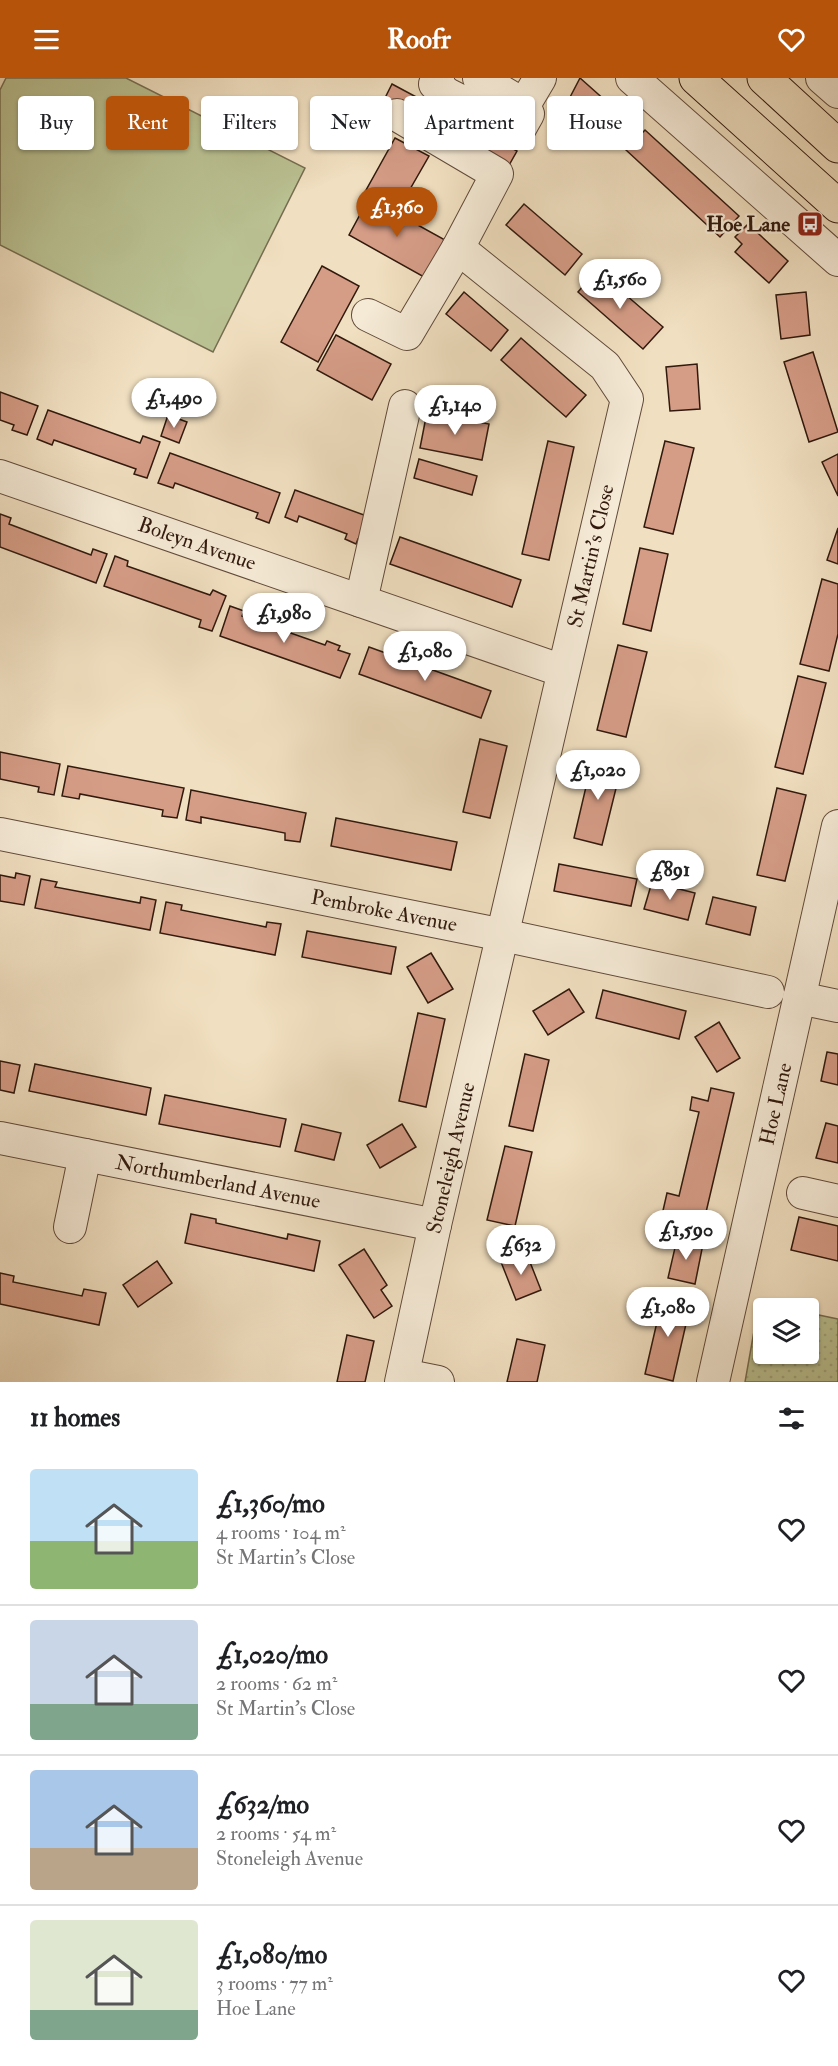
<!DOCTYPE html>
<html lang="en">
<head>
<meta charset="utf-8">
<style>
	:root { --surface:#fff; --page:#f6f6f6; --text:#202124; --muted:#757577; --line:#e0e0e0; --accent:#b45309 }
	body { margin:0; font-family:"IM FELL Double Pica",serif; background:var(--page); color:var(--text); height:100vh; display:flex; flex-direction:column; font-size:22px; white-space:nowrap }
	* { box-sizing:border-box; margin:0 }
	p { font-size:20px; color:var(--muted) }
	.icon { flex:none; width:33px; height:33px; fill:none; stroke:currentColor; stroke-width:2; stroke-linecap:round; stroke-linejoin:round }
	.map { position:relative; height:1304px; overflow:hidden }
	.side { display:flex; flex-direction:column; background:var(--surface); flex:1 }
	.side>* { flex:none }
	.banner { position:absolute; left:18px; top:18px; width:802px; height:54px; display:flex; gap:12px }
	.controls { position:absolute; left:753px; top:1220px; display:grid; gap:12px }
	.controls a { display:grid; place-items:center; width:66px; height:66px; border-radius:6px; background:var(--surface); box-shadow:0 2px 4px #0004; font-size:30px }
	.price { position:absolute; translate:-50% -51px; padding:0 14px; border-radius:21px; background:#fff; color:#222; font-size:20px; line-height:39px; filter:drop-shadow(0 2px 3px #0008) }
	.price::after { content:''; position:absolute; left:50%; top:36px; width:18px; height:14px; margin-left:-9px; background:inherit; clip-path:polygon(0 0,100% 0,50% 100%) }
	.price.current { background:var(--accent); color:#fff }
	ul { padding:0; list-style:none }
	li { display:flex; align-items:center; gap:18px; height:150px; padding:0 30px }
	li+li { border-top:2px solid var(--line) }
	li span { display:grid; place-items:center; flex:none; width:168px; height:120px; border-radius:6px; color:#555 }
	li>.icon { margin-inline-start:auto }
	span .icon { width:72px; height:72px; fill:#fffc; stroke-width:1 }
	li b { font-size:26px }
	h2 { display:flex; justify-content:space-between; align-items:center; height:72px; padding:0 30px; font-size:26px }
	.pill { padding:0 21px; border-radius:6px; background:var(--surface); box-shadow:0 2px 4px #0004; font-size:21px; line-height:54px }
	.pill.current { background:var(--accent); color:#fff }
	header { display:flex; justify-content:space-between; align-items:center; height:78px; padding:0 30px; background:var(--accent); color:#fff; font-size:27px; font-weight:700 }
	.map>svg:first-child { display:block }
	.park { fill:url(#park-dots); stroke:#766d50; stroke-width:1.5 }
	.garden { fill:#bac192; stroke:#766d50; stroke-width:1.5 }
	.building { fill:#d59c86; stroke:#31190d; stroke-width:1.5 }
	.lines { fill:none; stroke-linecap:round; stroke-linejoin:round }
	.minor-casing { stroke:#614a3a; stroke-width:34 }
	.highway-casing { stroke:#31190d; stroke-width:35 }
	.minor { stroke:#f5ead6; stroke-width:32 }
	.highway { stroke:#f0dfc0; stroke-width:33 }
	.labels { text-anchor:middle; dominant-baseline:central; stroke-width:4.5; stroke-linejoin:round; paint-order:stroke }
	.poi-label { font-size:21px; font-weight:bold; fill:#31190d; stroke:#f5ead6; text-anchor:end }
	.street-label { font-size:21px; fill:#31190d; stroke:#f5ead6 }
</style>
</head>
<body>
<header><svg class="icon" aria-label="menu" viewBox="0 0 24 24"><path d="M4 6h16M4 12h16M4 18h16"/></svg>Roofr<svg class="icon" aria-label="heart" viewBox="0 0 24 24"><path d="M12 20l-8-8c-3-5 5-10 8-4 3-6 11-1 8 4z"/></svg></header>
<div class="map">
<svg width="838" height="1304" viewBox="0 0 838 1304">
	<defs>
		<pattern id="park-dots" width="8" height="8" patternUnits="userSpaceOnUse" patternTransform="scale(1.5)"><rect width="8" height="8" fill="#bac192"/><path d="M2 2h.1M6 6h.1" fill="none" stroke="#a0a57d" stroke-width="1.8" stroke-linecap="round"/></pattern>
	</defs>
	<rect width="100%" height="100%" fill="#f0dfc0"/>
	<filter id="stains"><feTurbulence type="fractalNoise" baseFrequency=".00333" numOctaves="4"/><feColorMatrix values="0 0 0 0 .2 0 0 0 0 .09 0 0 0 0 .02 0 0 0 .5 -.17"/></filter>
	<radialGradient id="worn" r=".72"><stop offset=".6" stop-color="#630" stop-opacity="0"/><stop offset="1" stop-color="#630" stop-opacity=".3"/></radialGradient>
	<polygon class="park" points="759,1225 782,1230 764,1230 764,1275 808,1275 809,1235 838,1241 838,1304 745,1304"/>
	<polygon class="garden" points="6,0 126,0 305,90 213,274 0,167 0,12"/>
	<g class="building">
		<polygon points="580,0 625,40 606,61 567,25"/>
		<polygon points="392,6 517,73 508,89 384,22"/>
		<polygon points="645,52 739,138 720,159 626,72"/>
		<polygon points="395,60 429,78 398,132 365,114"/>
		<polygon points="369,120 445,162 424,199 349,157"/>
		<polygon points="524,126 582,176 565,197 506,147"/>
		<polygon points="748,146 788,183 769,205 735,174 742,166 735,159"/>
		<polygon points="322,188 359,208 318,284 281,264"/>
		<polygon points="597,192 663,249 643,271 578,214"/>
		<polygon points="464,214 508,252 491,273 446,236"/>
		<polygon points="806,214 810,257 781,261 776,217"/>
		<polygon points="336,257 391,286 372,322 317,292"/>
		<polygon points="521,260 586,317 566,339 501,282"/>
		<polygon points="813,274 838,354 809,364 784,284"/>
		<polygon points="697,286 700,331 670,333 666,289"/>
		<polygon points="0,314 38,328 27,357 12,352 14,347 0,342"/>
		<polygon points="48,332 140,365 143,358 160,364 147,400 134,396 136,391 54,362 52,367 37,361"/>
		<polygon points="427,334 489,346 482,382 420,370"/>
		<polygon points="168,337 187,344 179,365 161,358"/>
		<polygon points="548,363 574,369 549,482 522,476"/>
		<polygon points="665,363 694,370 673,456 644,449"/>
		<polygon points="170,375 280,415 269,445 256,440 258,435 175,405 173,410 158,405"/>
		<polygon points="838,376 838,418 822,384"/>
		<polygon points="419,381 477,398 472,417 414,400"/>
		<polygon points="295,412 375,441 367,464 358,461 356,466 345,461 347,456 299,438 297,444 285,439"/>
		<polygon points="0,436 11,440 9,446 91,477 93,471 107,476 96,505 0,469"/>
		<polygon points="838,450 838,486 827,482"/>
		<polygon points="400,459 521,502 512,529 390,486"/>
		<polygon points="640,470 668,476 651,553 623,546"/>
		<polygon points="115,478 128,483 127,488 210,517 213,512 226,518 212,553 199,549 201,542 104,508"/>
		<polygon points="822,501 838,506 838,556 829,593 800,586"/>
		<polygon points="230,528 244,533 242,538 325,567 327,563 340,568 338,572 350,576 340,600 220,558"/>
		<polygon points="618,567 647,574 626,659 597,652"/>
		<polygon points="369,569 491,613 481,640 359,596"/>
		<polygon points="798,598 826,605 803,696 775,689"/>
		<polygon points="480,661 507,668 490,740 463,734"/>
		<polygon points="0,674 60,686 54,717 38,714 39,709 0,701"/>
		<polygon points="593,679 622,686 602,767 574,760"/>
		<polygon points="68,688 184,710 177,740 162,738 163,732 80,716 79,721 62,718"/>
		<polygon points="777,710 806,717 785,803 757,797"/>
		<polygon points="191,712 306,735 300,764 285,762 285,755 201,739 201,745 186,742"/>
		<polygon points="336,740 457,764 451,792 331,768"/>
		<polygon points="559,786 637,801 631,828 554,813"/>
		<polygon points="16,795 30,798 24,827 0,823 0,797 15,800"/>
		<polygon points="41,801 57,804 55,809 140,825 141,819 156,822 150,852 35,830"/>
		<polygon points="652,804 695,815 688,842 644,831"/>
		<polygon points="713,819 756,829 750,857 706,846"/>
		<polygon points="166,824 182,827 181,832 266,849 267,844 281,846 275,877 160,855"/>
		<polygon points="307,853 396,869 391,896 302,879"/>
		<polygon points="431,875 453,911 428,925 407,889"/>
		<polygon points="569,911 584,934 548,957 533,933"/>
		<polygon points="603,912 686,933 679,961 596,940"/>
		<polygon points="418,935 445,941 426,1029 399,1023"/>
		<polygon points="719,944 740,980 717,994 695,959"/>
		<polygon points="827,974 838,976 838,1007 821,1003"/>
		<polygon points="525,976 549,982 533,1053 509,1048"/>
		<polygon points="0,983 20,987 14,1015 0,1012"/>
		<polygon points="35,986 151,1010 146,1037 29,1013"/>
		<polygon points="711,1010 734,1015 703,1147 662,1137 667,1115 679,1118 699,1034 690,1032 692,1019 708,1023"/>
		<polygon points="165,1017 286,1041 280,1069 159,1046"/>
		<polygon points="826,1045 838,1048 838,1085 816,1080"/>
		<polygon points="302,1046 341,1055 334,1082 295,1073"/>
		<polygon points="402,1046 416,1069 380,1090 367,1067"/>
		<polygon points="505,1068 532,1074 515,1148 487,1142"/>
		<polygon points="191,1136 216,1141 216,1145 287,1161 288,1156 320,1163 314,1193 185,1165"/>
		<polygon points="799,1139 838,1148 838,1183 791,1172"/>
		<polygon points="677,1161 703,1166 695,1206 668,1200"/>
		<polygon points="364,1171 387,1207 381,1212 392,1228 374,1240 339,1187"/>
		<polygon points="526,1174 541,1212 516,1222 501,1184"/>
		<polygon points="157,1183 172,1205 138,1229 123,1207"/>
		<polygon points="0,1195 14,1198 13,1204 82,1218 84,1211 106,1215 99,1247 0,1226"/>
		<polygon points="663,1218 691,1224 673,1303 645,1296"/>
		<polygon points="347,1257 374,1263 365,1304 337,1304"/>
		<polygon points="517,1261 545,1267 537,1304 507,1304"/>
	</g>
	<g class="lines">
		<defs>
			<g id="minor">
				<polyline points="438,0 435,6 447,16 519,52 528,36 524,27"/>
				<polyline points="479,0 524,27 540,0"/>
				<polyline points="632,0 838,182"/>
				<polyline points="822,0 838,14"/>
				<polyline points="368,237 407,256 458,170 497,96 397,37"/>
				<polyline points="0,398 563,593"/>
				<polyline points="361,523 405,328"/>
				<polyline points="0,756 503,857 768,914"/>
				<polyline points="799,920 838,928"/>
				<polyline points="0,1060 435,1147"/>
				<polyline points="803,1115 838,1123"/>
				<polyline points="70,1149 85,1077"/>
				<polyline points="403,1297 438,1304"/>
				<polyline points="401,1304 435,1147 627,321 605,288 458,170"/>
				<polyline points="713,1304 838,748"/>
			</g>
			<g id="highway">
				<polyline points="696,0 838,128"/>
				<polyline points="764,0 838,68"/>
			</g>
		</defs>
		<use href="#minor" class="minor-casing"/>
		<use href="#highway" class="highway-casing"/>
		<use href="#minor" class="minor"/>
		<use href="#highway" class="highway"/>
	</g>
	<defs>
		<symbol id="bus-square" viewBox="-11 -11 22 22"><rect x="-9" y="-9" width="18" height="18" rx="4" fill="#8f2418" stroke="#f5ead6"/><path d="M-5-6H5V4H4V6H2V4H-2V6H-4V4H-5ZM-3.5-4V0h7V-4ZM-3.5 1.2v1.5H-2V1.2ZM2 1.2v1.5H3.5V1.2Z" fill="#fff"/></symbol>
	</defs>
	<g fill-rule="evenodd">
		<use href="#bus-square" x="795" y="131" width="30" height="30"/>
	</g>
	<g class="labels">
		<g class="poi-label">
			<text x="790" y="146">Hoe Lane</text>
		</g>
		<g class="street-label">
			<text transform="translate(197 466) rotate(19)">Boleyn Avenue</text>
			<text transform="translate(591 478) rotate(-77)">St Martin's Close</text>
			<text transform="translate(384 833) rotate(11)">Pembroke Avenue</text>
			<text transform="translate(776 1026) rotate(-77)">Hoe Lane</text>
			<text transform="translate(451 1080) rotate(-77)">Stoneleigh Avenue</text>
			<text transform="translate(218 1104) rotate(11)">Northumberland Avenue</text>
		</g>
	</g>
	<rect width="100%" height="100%" filter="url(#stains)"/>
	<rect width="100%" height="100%" fill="url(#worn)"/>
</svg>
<div class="controls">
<a><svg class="icon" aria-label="layers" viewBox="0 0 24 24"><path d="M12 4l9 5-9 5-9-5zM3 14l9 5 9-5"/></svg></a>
</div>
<b class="price current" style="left:397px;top:160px">£1,360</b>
<b class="price" style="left:620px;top:232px">£1,560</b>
<b class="price" style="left:174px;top:351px">£1,490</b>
<b class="price" style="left:455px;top:358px">£1,140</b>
<b class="price" style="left:284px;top:566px">£1,980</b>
<b class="price" style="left:425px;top:604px">£1,080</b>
<b class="price" style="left:598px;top:723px">£1,020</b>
<b class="price" style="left:670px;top:823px">£891</b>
<b class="price" style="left:686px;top:1183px">£1,590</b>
<b class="price" style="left:521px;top:1198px">£632</b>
<b class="price" style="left:668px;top:1260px">£1,080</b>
<div class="banner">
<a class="pill">Buy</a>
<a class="pill current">Rent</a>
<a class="pill">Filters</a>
<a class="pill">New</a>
<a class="pill">Apartment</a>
<a class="pill">House</a>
</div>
</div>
<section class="side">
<h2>11 homes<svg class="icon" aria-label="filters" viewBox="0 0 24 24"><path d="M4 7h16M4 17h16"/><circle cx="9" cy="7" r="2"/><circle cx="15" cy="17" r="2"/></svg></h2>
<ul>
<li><span style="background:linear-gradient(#bfe0f5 60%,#8fb573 0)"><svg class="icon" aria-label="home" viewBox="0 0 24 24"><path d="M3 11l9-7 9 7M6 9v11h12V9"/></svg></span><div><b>£1,360/mo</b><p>4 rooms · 104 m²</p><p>St Martin's Close</p></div><svg class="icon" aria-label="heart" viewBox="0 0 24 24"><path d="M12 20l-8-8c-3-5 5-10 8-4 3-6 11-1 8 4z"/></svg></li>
<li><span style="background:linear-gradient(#c9d6e8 70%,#7fa58c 0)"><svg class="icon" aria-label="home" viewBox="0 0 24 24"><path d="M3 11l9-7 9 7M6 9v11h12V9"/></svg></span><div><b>£1,020/mo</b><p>2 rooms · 62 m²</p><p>St Martin's Close</p></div><svg class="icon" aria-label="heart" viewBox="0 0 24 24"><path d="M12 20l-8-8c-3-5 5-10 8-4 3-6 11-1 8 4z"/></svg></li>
<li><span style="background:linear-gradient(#a9c7e8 65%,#b9a48a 0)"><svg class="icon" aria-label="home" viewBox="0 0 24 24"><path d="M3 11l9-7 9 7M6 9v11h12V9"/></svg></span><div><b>£632/mo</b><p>2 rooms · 54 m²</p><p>Stoneleigh Avenue</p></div><svg class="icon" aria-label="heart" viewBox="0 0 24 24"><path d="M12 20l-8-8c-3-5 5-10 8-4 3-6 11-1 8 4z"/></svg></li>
<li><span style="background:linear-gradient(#dfe7d0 75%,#7fa58c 0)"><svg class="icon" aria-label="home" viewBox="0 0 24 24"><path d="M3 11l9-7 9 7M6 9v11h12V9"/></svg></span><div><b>£1,080/mo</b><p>3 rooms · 77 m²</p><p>Hoe Lane</p></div><svg class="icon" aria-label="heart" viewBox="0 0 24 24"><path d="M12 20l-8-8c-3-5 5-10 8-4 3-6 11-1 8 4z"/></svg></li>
</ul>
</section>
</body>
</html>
